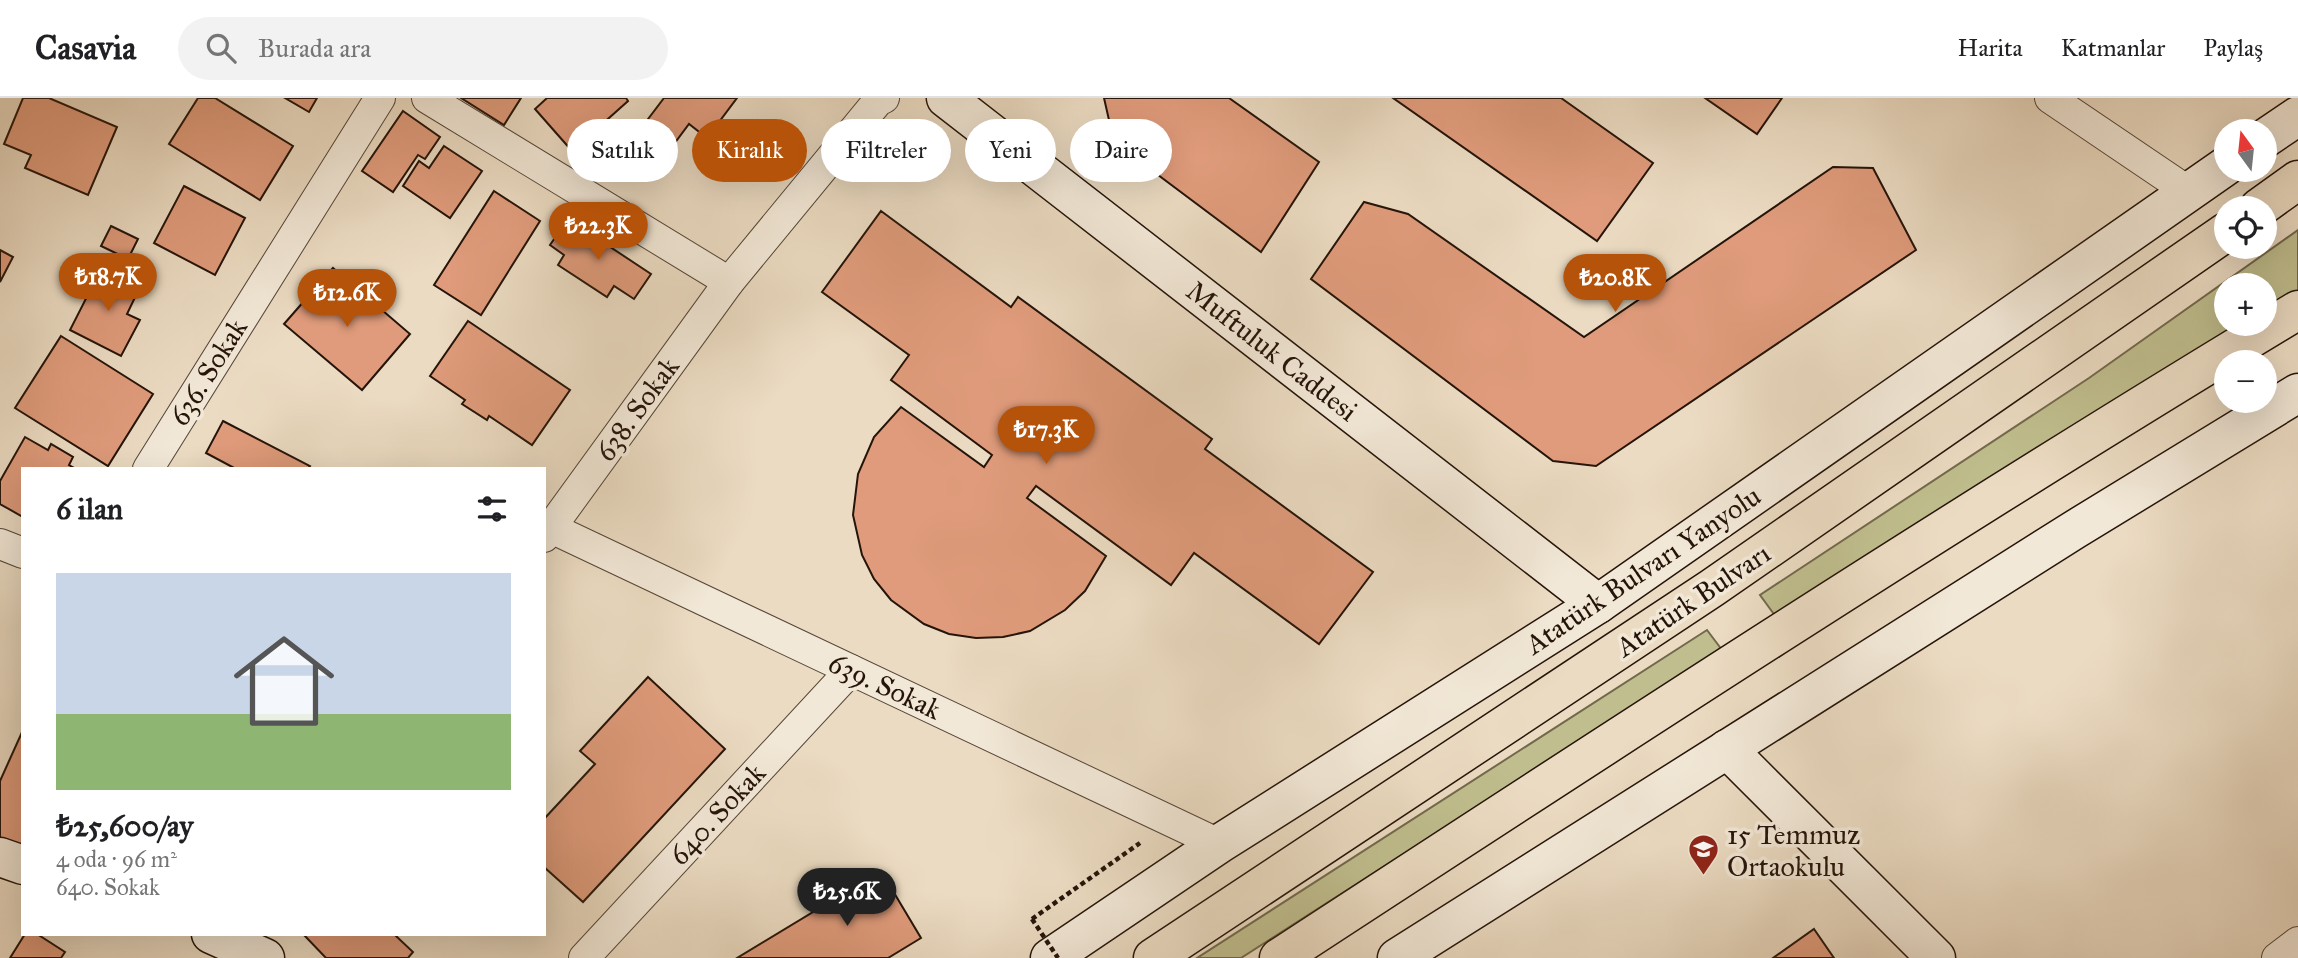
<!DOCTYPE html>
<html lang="tr">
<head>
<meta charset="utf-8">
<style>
	:root { --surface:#fff; --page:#f2f2f2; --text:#202124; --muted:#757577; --line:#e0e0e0; --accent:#b45309 }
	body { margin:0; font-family:"IM FELL Great Primer",serif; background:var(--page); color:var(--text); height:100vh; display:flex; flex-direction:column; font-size:26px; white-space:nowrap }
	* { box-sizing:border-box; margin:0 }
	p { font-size:23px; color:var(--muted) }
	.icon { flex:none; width:38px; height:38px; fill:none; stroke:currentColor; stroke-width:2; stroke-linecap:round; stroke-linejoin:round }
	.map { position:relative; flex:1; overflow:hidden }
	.side { position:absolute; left:21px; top:369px; width:525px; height:469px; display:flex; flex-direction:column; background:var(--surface); border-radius:0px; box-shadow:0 7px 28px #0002 }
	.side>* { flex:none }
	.guide { position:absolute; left:567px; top:21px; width:665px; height:63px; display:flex; gap:14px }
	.needle { width:46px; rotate:345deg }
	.buttons { position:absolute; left:2214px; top:21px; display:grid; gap:14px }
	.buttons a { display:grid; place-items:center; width:63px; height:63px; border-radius:50%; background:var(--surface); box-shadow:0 7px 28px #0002; font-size:35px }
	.price { position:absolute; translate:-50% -60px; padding:0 16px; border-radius:24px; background:var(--accent); color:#fff; font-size:23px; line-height:46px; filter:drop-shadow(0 2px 4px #0008) }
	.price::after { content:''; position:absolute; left:50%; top:42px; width:21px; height:16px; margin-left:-10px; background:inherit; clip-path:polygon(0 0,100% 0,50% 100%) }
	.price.current { background:#222; color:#fff }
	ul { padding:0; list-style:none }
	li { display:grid; align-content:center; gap:14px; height:371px; padding:0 35px }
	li+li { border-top:2px solid var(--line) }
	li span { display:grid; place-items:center; height:217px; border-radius:0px; color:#555 }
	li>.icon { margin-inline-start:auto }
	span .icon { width:126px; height:126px; fill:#fffc; stroke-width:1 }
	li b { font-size:30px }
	h2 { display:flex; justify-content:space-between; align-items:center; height:84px; padding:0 35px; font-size:30px }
	.tag { padding:0 24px; border-radius:32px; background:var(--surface); box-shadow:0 7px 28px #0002; font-size:24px; line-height:63px }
	.tag.current { background:var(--accent); color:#fff }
	header { display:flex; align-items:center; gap:42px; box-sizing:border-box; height:98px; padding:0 35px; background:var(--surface); border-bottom:2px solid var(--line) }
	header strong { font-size:33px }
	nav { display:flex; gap:38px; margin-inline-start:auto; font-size:24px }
	.search { width:490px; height:63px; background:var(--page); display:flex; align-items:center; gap:18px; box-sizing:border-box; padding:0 24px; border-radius:38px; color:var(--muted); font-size:26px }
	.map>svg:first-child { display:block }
	.green { fill:#c0be8e; stroke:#72694c; stroke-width:2 }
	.building { fill:#df9b7b; stroke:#25140a; stroke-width:2 }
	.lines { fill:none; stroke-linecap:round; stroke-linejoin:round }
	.street-casing { stroke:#564638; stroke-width:32 }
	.secondary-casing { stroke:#25140a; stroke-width:41 }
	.highway-casing { stroke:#25140a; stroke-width:41 }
	.path { stroke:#25140a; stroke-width:4.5; stroke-dasharray:5 3.5; stroke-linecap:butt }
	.street { stroke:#f2e8d7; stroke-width:30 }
	.secondary { stroke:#f2e8d7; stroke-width:38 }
	.highway { stroke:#ebdbc2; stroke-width:38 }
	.path-bridge { stroke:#25140a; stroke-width:4.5; stroke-dasharray:5 3.5; stroke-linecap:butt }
	.labels { text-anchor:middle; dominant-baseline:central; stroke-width:7; stroke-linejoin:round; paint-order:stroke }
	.street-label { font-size:28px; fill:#25140a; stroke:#f2e8d7 }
	.poi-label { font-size:28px; fill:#25140a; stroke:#f2e8d7; text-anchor:start }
</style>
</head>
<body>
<header>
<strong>Casavia</strong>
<div class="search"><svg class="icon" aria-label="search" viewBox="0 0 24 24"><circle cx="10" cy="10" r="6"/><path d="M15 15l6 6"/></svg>Burada ara</div>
<nav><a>Harita</a><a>Katmanlar</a><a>Paylaş</a></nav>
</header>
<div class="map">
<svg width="2298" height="860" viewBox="0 0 2298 860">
	<rect width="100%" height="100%" fill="#ebdbc2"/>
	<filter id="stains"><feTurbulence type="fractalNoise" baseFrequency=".00286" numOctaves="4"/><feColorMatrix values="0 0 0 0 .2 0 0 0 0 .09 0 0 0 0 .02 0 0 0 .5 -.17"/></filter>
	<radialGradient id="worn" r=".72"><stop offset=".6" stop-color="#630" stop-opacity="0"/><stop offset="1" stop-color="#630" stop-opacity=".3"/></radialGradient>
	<g class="green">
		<polygon points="2298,132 2298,193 2265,214 2264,187 2226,187 2226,226 2245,226 1776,519 1760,497 2089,280"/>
		<polygon points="1707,532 1722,552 1241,860 1197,860"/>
	</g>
	<g class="building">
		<polygon points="23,0 49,0 117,29 88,97 25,70 31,57 4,46"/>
		<polygon points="198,0 215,0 293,48 260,102 169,46"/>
		<polygon points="285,0 317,0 309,14"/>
		<polygon points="461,0 521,0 504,27"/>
		<polygon points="547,0 626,0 628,3 572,53 535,11"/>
		<polygon points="664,0 737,0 707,40 689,26 668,54 639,33"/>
		<polygon points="1104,0 1229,0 1319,64 1261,154 1114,44"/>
		<polygon points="1393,0 1561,0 1653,65 1597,143"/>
		<polygon points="1705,0 1782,0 1757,36"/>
		<polygon points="403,13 440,39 425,61 418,57 393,94 362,73"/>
		<polygon points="444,48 482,73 450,120 403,88 419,63 429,70"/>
		<polygon points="1833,69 1873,70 1916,152 1596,368 1553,363 1311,181 1364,104 1408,116 1584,239"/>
		<polygon points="184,88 245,120 215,177 154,145"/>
		<polygon points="494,93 540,123 481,217 434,187"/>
		<polygon points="881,113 1011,209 1018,199 1212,341 1205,351 1373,474 1319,546 1194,455 1171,487 1036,388 1027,400 1106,458 1085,493 1065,512 1030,533 1003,539 976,540 949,536 924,526 891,502 874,481 862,457 853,417 858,376 874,339 901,309 984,369 992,357 891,282 909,257 822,194"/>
		<polygon points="568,121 651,176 634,201 614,188 607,199 558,167 564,157 550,147"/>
		<polygon points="111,128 138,141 128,161 101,148"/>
		<polygon points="0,152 13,159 0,184"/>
		<polygon points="102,169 140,189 127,216 140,222 121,258 70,232"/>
		<polygon points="333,170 410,236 362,292 284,226"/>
		<polygon points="468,223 570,292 532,347 489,318 487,322 462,306 465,302 430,278"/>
		<polygon points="61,238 153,296 108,368 15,310"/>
		<polygon points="223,323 310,368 308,371 236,371 206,355"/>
		<polygon points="25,339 48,352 51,346 73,359 69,367 76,371 23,371 23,419 0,406 0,383"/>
		<polygon points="648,579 725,651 583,804 544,769 544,721 595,666 580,653"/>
		<polygon points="23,632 23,757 0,747 0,683"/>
		<polygon points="881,773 921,840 888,860 737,860"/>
		<polygon points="1814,831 1834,860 1773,860"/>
		<polygon points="25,836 37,836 65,854 61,860 10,860"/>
		<polygon points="303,836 397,836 396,838 413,854 408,860 326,860"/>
	</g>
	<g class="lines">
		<defs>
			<g id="street">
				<polyline points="427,0 729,184 878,3 884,0"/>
				<polyline points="2050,0 2189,94"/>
				<polyline points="148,371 380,0"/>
				<polyline points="551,430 1219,746"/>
				<polyline points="544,439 729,184"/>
				<polyline points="0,446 23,455"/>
				<polyline points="584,860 851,572"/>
				<polyline points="2277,860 2298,844"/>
			</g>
			<g id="secondary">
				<polyline points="946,0 1598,506"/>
				<polyline points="2264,41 2298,18"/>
				<polyline points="1727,651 1936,860"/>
				<polyline points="0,759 23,767"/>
				<polyline points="211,836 265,860"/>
				<polyline points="1050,860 1219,746 1598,506 2226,68"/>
				<polyline points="1397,860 2074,432 2298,295"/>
			</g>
			<g id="highway">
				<polyline points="2259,110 2298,82"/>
				<polyline points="1153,860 1712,490 2226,134"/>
				<path d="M1279,860C1616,640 1953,420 2298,212"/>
			</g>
		</defs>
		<use href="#street" class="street-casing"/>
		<use href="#secondary" class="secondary-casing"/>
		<use href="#highway" class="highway-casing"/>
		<polyline class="path" points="1032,821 1140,745"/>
		<use href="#street" class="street"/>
		<use href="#secondary" class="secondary"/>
		<use href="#highway" class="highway"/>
		<polyline class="path-bridge" points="1032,821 1058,860"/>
	</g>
	<defs>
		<symbol id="school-pin" viewBox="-11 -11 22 30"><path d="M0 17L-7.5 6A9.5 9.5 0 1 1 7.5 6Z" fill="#8f2418" stroke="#f2e8d7"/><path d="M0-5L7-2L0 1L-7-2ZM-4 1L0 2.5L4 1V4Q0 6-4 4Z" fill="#fff"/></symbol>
	</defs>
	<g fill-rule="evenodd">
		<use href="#school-pin" x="1686" y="734" width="35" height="47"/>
	</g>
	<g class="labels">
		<g class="street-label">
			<text transform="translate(1272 253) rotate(38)">Muftuluk Caddesi</text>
			<text transform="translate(208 274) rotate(-58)">636. Sokak</text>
			<text transform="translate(637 311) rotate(-54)">638. Sokak</text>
			<text transform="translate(1643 472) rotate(-34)">Atatürk Bulvarı Yanyolu</text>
			<text transform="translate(1693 502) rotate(-34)">Atatürk Bulvarı</text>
			<text transform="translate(885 588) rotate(25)">639. Sokak</text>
			<text transform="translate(717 716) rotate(-47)">640. Sokak</text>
		</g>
		<g class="poi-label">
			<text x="1727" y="736">15 Temmuz<tspan x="1727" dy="32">Ortaokulu</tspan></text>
		</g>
	</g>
	<rect width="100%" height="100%" filter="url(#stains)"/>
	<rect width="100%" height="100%" fill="url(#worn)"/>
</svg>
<div class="buttons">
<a><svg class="needle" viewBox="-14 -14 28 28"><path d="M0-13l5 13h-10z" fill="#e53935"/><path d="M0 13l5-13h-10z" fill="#757577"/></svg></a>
<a><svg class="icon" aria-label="locate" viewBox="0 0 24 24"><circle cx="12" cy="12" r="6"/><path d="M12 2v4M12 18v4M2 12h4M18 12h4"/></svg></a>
<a>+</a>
<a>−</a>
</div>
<b class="price" style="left:598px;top:164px">₺22.3K</b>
<b class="price" style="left:108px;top:215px">₺18.7K</b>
<b class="price" style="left:1615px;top:216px">₺20.8K</b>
<b class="price" style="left:347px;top:231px">₺12.6K</b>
<b class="price" style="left:1046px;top:368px">₺17.3K</b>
<b class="price current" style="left:847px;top:830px">₺25.6K</b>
<div class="guide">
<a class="tag">Satılık</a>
<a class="tag current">Kiralık</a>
<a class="tag">Filtreler</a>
<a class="tag">Yeni</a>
<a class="tag">Daire</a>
</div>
<section class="side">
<h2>6 ilan<svg class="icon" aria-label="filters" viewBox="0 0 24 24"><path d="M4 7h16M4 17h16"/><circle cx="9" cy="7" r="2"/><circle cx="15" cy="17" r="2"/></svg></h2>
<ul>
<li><span style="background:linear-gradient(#c9d6e8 65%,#8fb573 0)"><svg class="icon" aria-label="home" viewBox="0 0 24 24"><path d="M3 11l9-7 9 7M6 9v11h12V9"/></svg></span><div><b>₺25,600/ay</b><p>4 oda · 96 m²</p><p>640. Sokak</p></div></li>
</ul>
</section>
</div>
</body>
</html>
